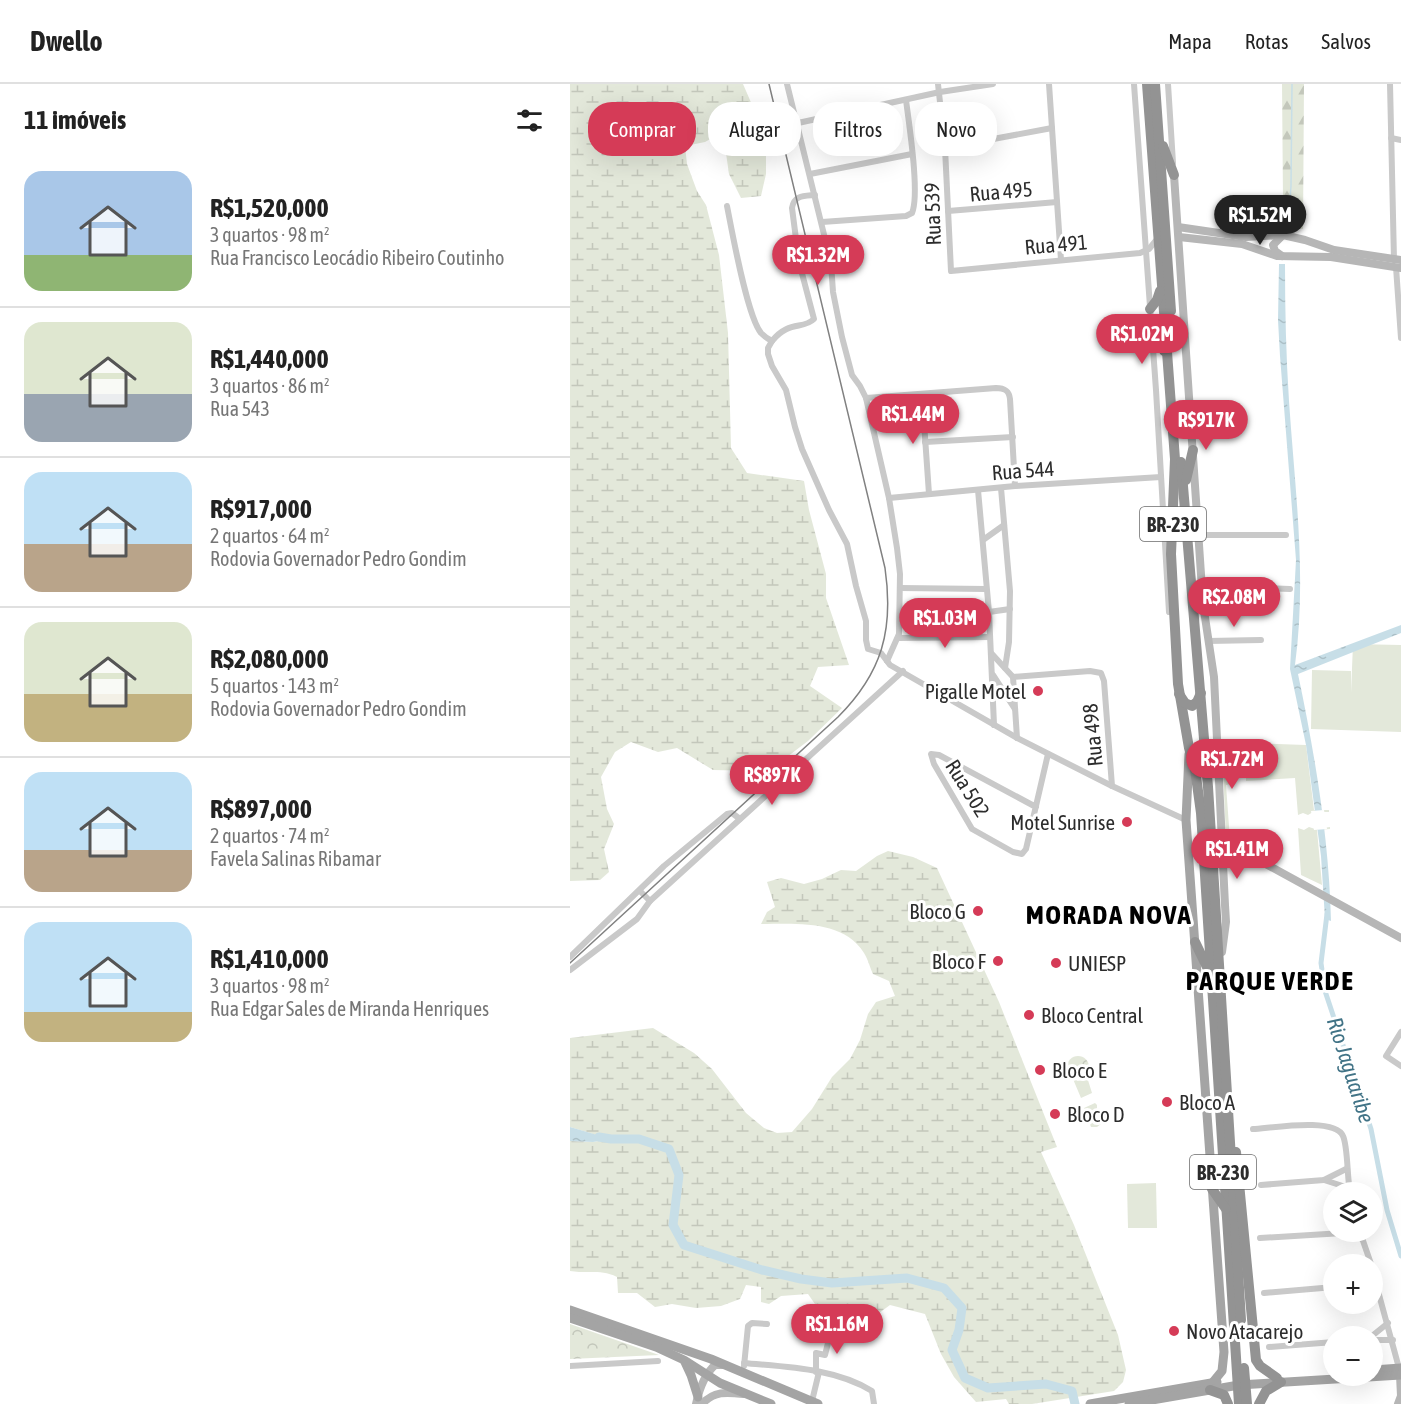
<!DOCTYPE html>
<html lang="pt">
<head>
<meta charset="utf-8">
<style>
	:root { --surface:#fff; --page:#f2f2f2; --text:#222; --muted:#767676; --line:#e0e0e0; --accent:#d53b57 }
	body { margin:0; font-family:"Asap Condensed",sans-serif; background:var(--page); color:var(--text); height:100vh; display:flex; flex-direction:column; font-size:22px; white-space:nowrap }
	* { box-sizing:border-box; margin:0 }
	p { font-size:20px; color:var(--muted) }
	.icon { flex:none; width:33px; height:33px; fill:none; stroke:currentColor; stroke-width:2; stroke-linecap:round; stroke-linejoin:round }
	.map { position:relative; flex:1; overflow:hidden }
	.side { display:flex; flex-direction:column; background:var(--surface); width:570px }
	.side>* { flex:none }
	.banner { position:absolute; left:18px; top:18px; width:570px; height:54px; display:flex; gap:12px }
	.fabs { position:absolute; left:753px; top:1098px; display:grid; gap:12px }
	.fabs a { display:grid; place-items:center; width:60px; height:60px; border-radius:50%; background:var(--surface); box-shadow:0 6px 24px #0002; font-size:30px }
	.price { position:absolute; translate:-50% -51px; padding:0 14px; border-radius:21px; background:var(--accent); color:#fff; font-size:20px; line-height:39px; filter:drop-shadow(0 2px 3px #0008) }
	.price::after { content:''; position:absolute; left:50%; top:36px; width:18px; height:14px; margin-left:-9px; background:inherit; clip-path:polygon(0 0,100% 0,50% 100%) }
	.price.current { background:#222; color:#fff }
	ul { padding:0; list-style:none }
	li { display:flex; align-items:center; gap:18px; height:150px; padding:0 24px }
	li+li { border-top:2px solid var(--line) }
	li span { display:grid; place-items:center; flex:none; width:168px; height:120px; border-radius:18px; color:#555 }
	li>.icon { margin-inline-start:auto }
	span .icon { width:72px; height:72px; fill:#fffc; stroke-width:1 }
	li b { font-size:26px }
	h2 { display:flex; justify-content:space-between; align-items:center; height:72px; padding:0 24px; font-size:26px }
	.tag { padding:0 21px; border-radius:24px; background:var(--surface); box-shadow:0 6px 24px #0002; font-size:21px; line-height:54px }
	.tag.current { background:var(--accent); color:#fff }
	header { display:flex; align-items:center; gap:36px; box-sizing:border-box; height:84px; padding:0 30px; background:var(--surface); border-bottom:2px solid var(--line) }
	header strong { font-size:28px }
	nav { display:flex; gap:33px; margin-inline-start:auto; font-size:21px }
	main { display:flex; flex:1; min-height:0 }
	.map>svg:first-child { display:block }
	.grass { fill:#e3e8da }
	.forest { fill:url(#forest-firs) }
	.wetland { fill:url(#wetland-marsh) }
	.park { fill:url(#park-crowns) }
	.water { fill:url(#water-ripples) }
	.pier { fill:#fff }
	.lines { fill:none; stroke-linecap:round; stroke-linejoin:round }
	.stream { stroke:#c7dee7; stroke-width:1.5 }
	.canal { stroke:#c7dee7; stroke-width:5 }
	.river { stroke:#c7dee7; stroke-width:9 }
	.street { stroke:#c9c9c9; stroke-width:6 }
	.secondary { stroke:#b6b6b6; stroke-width:8 }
	.primary { stroke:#a4a4a4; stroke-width:9 }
	.highway { stroke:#939393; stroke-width:10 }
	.tram { stroke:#818181; stroke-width:1.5 }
	.poi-dot { fill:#d53b57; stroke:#fff; stroke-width:2 }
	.labels { text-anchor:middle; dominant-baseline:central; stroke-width:6; stroke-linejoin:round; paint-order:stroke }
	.shield { fill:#fff; stroke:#6b6b6b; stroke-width:1.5 }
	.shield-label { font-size:20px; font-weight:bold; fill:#2c2c2c }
	.street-label { font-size:21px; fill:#2c2c2c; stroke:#fff }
	.poi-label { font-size:21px; fill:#2c2c2c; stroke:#fff; text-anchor:start }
	.water-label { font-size:22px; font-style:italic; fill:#417386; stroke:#fff }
	.district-label { font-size:27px; font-weight:bold; letter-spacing:1.5px; fill:#000; stroke:#fff }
</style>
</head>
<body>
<header>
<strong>Dwello</strong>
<nav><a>Mapa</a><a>Rotas</a><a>Salvos</a></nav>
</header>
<main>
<section class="side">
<h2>11 imóveis<svg class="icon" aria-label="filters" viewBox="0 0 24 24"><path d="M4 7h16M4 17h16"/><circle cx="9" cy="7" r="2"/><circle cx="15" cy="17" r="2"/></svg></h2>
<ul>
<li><span style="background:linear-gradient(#a9c7e8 70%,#8fb573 0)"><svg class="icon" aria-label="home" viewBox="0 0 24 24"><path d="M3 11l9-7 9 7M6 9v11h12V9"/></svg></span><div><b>R$1,520,000</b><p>3 quartos · 98 m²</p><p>Rua Francisco Leocádio Ribeiro Coutinho</p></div></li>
<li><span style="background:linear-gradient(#dfe7d0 60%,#9aa5b1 0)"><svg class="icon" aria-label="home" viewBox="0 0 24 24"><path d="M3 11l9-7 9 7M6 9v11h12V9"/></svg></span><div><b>R$1,440,000</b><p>3 quartos · 86 m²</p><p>Rua 543</p></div></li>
<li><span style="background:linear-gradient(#bfe0f5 60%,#b9a48a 0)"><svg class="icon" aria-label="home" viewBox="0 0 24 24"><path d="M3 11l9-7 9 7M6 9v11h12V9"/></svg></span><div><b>R$917,000</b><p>2 quartos · 64 m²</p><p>Rodovia Governador Pedro Gondim</p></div></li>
<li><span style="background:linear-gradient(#dfe7d0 60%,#c2b280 0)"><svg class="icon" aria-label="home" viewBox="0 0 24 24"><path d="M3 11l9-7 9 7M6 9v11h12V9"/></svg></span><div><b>R$2,080,000</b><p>5 quartos · 143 m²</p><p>Rodovia Governador Pedro Gondim</p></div></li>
<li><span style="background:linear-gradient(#bfe0f5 65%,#b9a48a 0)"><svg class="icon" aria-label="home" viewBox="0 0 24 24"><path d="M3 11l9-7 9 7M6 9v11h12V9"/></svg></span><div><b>R$897,000</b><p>2 quartos · 74 m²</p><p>Favela Salinas Ribamar</p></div></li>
<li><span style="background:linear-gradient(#bfe0f5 75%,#c2b280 0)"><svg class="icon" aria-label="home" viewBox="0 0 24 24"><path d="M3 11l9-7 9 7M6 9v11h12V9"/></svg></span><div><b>R$1,410,000</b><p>3 quartos · 98 m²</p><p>Rua Edgar Sales de Miranda Henriques</p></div></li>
</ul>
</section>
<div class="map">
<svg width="831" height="1320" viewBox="0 0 831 1320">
	<defs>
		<pattern id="forest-firs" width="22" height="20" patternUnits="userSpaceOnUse" patternTransform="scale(1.5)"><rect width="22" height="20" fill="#e3e8da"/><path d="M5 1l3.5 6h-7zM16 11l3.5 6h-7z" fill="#c3c7bb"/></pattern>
		<pattern id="wetland-marsh" width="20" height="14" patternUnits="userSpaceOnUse" patternTransform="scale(1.5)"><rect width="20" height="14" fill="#e3e8da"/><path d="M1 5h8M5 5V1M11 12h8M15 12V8" fill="none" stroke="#c3c7bb"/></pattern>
		<pattern id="park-crowns" width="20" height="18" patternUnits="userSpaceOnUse" patternTransform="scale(1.5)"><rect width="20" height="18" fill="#e3e8da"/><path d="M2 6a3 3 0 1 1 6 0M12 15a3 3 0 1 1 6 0" fill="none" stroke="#c3c7bb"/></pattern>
		<pattern id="water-ripples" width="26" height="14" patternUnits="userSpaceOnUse" patternTransform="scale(1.5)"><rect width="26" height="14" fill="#c7dee7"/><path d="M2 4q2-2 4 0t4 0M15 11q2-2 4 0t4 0" fill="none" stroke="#abbfc6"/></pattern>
	</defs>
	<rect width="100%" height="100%" fill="#fff"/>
	<g class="grass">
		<polygon points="783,560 831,561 831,648 741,645 742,586 781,587 781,609"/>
		<path d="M674,659L736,661L744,726H759V728H743L738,731L733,729L728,731L725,694L676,697V691C683,683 684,674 674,668Z"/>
		<polygon points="653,686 658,687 666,693 666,699 656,701 660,756 656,754"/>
		<polygon points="739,743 745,745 760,743 760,745 747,746 752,801 731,791 728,744 734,746"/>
		<polygon points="517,993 522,1009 511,1014 503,995 508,997"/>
		<polygon points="525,1019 527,1021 527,1024 530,1025 527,1032 530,1033 528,1036 531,1040 527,1043 521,1043 514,1024"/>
		<polygon points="586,1099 587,1144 558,1144 557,1100"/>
	</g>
	<polygon class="forest" points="712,0 734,0 733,145 706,142 713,117"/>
	<g class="wetland">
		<polygon points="0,0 173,0 196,53 196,90 191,112 171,114 159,90 153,48 135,58 115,62 117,80 127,107 136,121 149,171 158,249 161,364 177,389 234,397 239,426 256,490 256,514 279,581 248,583 240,602 272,624 238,657 205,682 189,673 189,687 143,686 107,664 88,668 61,658 45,668 31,693 37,725 44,740 34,765 39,788 30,796 0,797"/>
		<path d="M318,767L343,773L367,784L429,918L487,1063L471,1068L504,1141L548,1251L556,1286L553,1298L544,1307L462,1320H439L436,1315L406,1318L384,1293L371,1270L355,1230L320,1221L297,1238L282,1243L284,1253L263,1246L238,1210L211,1212L199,1220L191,1218V1203L176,1201L170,1215L151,1222L126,1224L102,1220L85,1223L67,1209H48L47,1193C30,1185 19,1190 0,1187V1057L23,1058L39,1055L0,1043V954L83,944L124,969L142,985L176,1029L194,1044L207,1049L222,1048L242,1025L262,993L280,975L290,956L298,930L306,918L325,912L319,897L303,890C300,884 298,875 294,869C273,835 224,840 191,840L197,828L205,823L197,798L211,794L234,800L252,795L271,786L286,787L307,772Z"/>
	</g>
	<g class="park">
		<circle cx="508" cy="983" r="11"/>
		<polygon points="0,1240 89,1271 0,1275"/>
	</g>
	<g class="water">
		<path d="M709,180H715C715,226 716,272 719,317C725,406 737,492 725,581L831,541V549L728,590C745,671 759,754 761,837L755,835L751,772L736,661L720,585L726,476L710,272L708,236Z"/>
		<polygon points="0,1043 41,1055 23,1058 0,1057"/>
	</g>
	<polygon class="pier" points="754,726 757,745 744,746 741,727"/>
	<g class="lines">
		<polyline class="stream" points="718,141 721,102 722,0"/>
		<polyline class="canal" points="757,830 751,879 755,907 801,1045 817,1126 831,1172"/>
		<polyline class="river" points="29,1053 41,1055 69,1055 99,1065 109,1091 103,1141 114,1161 192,1186 231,1195 262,1199 337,1194 374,1204 392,1224 389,1246 382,1266 395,1294 418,1304 476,1300 502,1307 505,1320"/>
		<g class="street">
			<polyline points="217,0 261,179 263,208 272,253 282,291 290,302 296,314 319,414 327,464 330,490 329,550 317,577"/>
			<polyline points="368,0 375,64 381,187 570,169 579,165 588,154"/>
			<polyline points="479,0 491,176"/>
			<polyline points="564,0 586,306 599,528"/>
			<polyline points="598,0 603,79"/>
			<polyline points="820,0 824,176"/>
			<polyline points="228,39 370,8 423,0"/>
			<polyline points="821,54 831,56"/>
			<polyline points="375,64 482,44"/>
			<polyline points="240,90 342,70"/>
			<path d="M157,122C162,147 177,232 191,249C194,252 198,255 202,257L198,264V270L202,282L216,306L225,343L232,365L259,426L277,460L286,502L296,537V556L298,565L311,569L320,581L447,654L542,702L616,736"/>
			<polyline points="378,127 487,118"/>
			<path d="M252,138L336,132L342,129C350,110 339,40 336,16"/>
			<polyline points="826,183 831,254"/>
			<path d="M202,257C219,236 233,246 244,235L229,178L222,124C224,111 234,112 245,111"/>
			<polyline points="352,310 359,410"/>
			<path d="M296,314L426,304C434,304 439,306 440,315L445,402"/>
			<polyline points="355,358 443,353"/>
			<polyline points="431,404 440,507 439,558 435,584"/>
			<polyline points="408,406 419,528 424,641"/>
			<polyline points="319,414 445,402 591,393"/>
			<polyline points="629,451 716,451"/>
			<polyline points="413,456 434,441"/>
			<polyline points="632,502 720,505"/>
			<polyline points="330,504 416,505"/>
			<polyline points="419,528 440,525"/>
			<polyline points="329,554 420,553"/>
			<polyline points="638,557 691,556"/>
			<polyline points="422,570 443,593 520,587 531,589 534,597 542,702"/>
			<polyline points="423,591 445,625"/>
			<polyline points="443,593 447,654"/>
			<polyline points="466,723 369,671 361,670 364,680 402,745 443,768 452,770 456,765 478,670"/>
			<polyline points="70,807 80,817 333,587"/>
			<polyline points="0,873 94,782 157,730 162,729 170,735"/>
			<polyline points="0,886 67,835 80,817"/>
			<polyline points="831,948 816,972 831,982"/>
			<path d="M683,1045C702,1044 765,1033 773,1052C778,1063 777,1093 780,1108"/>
			<polyline points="754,1096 779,1104"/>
			<polyline points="691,1101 754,1096 776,1085"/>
			<polyline points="790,1148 801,1180"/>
			<polyline points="690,1154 773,1149 792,1155"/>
			<polyline points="802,1185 829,1284"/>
			<polyline points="694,1209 764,1203"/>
			<polyline points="802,1252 818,1239"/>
			<polyline points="802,1256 823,1256"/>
			<polyline points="699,1263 764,1258"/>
			<path d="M174,1279C216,1283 265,1284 302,1307L304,1320"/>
			<polyline points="0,1282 88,1277"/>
			<polyline points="174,1282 178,1242 182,1239 197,1240"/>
			<polyline points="246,1288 246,1269 255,1271 261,1247"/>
			<polyline points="242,1317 249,1288"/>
		</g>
		<g class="secondary">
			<polyline points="604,91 633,520 644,593 655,821 656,838 652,868"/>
			<polyline points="608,143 676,153 713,151 735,156 764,166 831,176"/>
			<polyline points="609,153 672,160 707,172 761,173 831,184"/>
			<polyline points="712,172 705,167 703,161 713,151"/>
			<polyline points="652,756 831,854"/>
			<path d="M126,1320C129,1306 135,1290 145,1281H154"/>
			<path d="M132,1320C144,1307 156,1308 173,1310"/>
			<polyline points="828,1320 831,1312 830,1291"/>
		</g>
		<g class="primary">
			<polyline points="619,670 616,736 654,1268 652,1287 643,1298"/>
			<polyline points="0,1226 141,1275 248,1320"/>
			<polyline points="0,1234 86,1263 114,1276 150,1299 201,1320"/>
			<polyline points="115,1278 121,1291 128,1313"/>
			<polyline points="803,1286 831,1284"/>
			<polyline points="520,1320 647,1298"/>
			<polyline points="559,1320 669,1301 831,1291"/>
		</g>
		<g class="highway">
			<polyline points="577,0 605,375 601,470 608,600 619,664 625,685 631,729 669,1320"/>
			<polyline points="585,0 601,227"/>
			<polyline points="593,62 604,91"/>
			<polyline points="580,225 587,216 590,207"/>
			<polyline points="582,250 592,260 594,267"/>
			<polyline points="611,378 638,703 671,1236"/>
			<polyline points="616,396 623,366"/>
			<polyline points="609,610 615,619 622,622 627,618 631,609"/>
			<polyline points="625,858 637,883"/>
			<polyline points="666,1068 686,1276 690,1282 707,1294"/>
			<polyline points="642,1105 656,1125"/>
			<polyline points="674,1284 677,1320"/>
			<polyline points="640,1306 654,1311 658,1320"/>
			<polyline points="689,1320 696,1307 711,1298"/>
		</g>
		<path class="tram" d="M0,879L268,633C312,589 324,546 315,484L199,0"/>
	</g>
	<g class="poi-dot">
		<circle cx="468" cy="607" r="6"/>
		<circle cx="557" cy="738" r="6"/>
		<circle cx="408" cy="827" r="6"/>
		<circle cx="428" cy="877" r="6"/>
		<circle cx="486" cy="879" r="6"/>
		<circle cx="459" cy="931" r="6"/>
		<circle cx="470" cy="986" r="6"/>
		<circle cx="597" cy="1018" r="6"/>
		<circle cx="485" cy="1030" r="6"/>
		<circle cx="604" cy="1247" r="6"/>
	</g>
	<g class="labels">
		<g class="shield">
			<rect x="570" y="423" width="66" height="34" rx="4.5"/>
			<rect x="620" y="1071" width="66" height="34" rx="4.5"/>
		</g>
		<g class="shield-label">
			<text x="603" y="440">BR-230</text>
			<text x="653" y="1088">BR-230</text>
		</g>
		<g class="street-label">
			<text transform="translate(431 107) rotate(-5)">Rua 495</text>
			<text transform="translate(362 130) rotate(-92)">Rua 539</text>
			<text transform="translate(486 160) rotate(-5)">Rua 491</text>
			<text transform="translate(453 386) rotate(-4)">Rua 544</text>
			<text transform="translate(522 651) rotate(-95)">Rua 498</text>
			<text transform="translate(398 704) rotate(58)">Rua 502</text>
		</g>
		<g class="poi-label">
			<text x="456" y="607" text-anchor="end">Pigalle Motel</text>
			<text x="545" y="738" text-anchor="end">Motel Sunrise</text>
			<text x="396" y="827" text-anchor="end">Bloco G</text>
			<text x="416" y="877" text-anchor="end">Bloco F</text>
			<text x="498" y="879">UNIESP</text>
			<text x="471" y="931">Bloco Central</text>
			<text x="482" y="986">Bloco E</text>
			<text x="609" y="1018">Bloco A</text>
			<text x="497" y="1030">Bloco D</text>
			<text x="616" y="1247">Novo Atacarejo</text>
		</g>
		<g class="water-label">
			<text transform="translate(781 986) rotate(72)">Rio Jaguaribe</text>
		</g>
		<g class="district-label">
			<text x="539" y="830">MORADA NOVA</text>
			<text x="700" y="896">PARQUE VERDE</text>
		</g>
	</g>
</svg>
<div class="fabs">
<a><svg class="icon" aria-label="layers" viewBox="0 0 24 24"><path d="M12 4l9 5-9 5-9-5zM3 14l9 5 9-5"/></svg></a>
<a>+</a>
<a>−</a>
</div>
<b class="price current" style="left:690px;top:162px">R$1.52M</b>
<b class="price" style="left:248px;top:202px">R$1.32M</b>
<b class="price" style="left:572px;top:281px">R$1.02M</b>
<b class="price" style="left:343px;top:361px">R$1.44M</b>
<b class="price" style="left:636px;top:367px">R$917K</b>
<b class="price" style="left:664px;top:544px">R$2.08M</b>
<b class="price" style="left:375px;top:565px">R$1.03M</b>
<b class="price" style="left:662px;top:706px">R$1.72M</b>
<b class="price" style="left:202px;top:722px">R$897K</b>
<b class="price" style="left:667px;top:796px">R$1.41M</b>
<b class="price" style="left:267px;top:1271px">R$1.16M</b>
<div class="banner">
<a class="tag current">Comprar</a>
<a class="tag">Alugar</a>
<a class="tag">Filtros</a>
<a class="tag">Novo</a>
</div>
</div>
</main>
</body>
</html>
